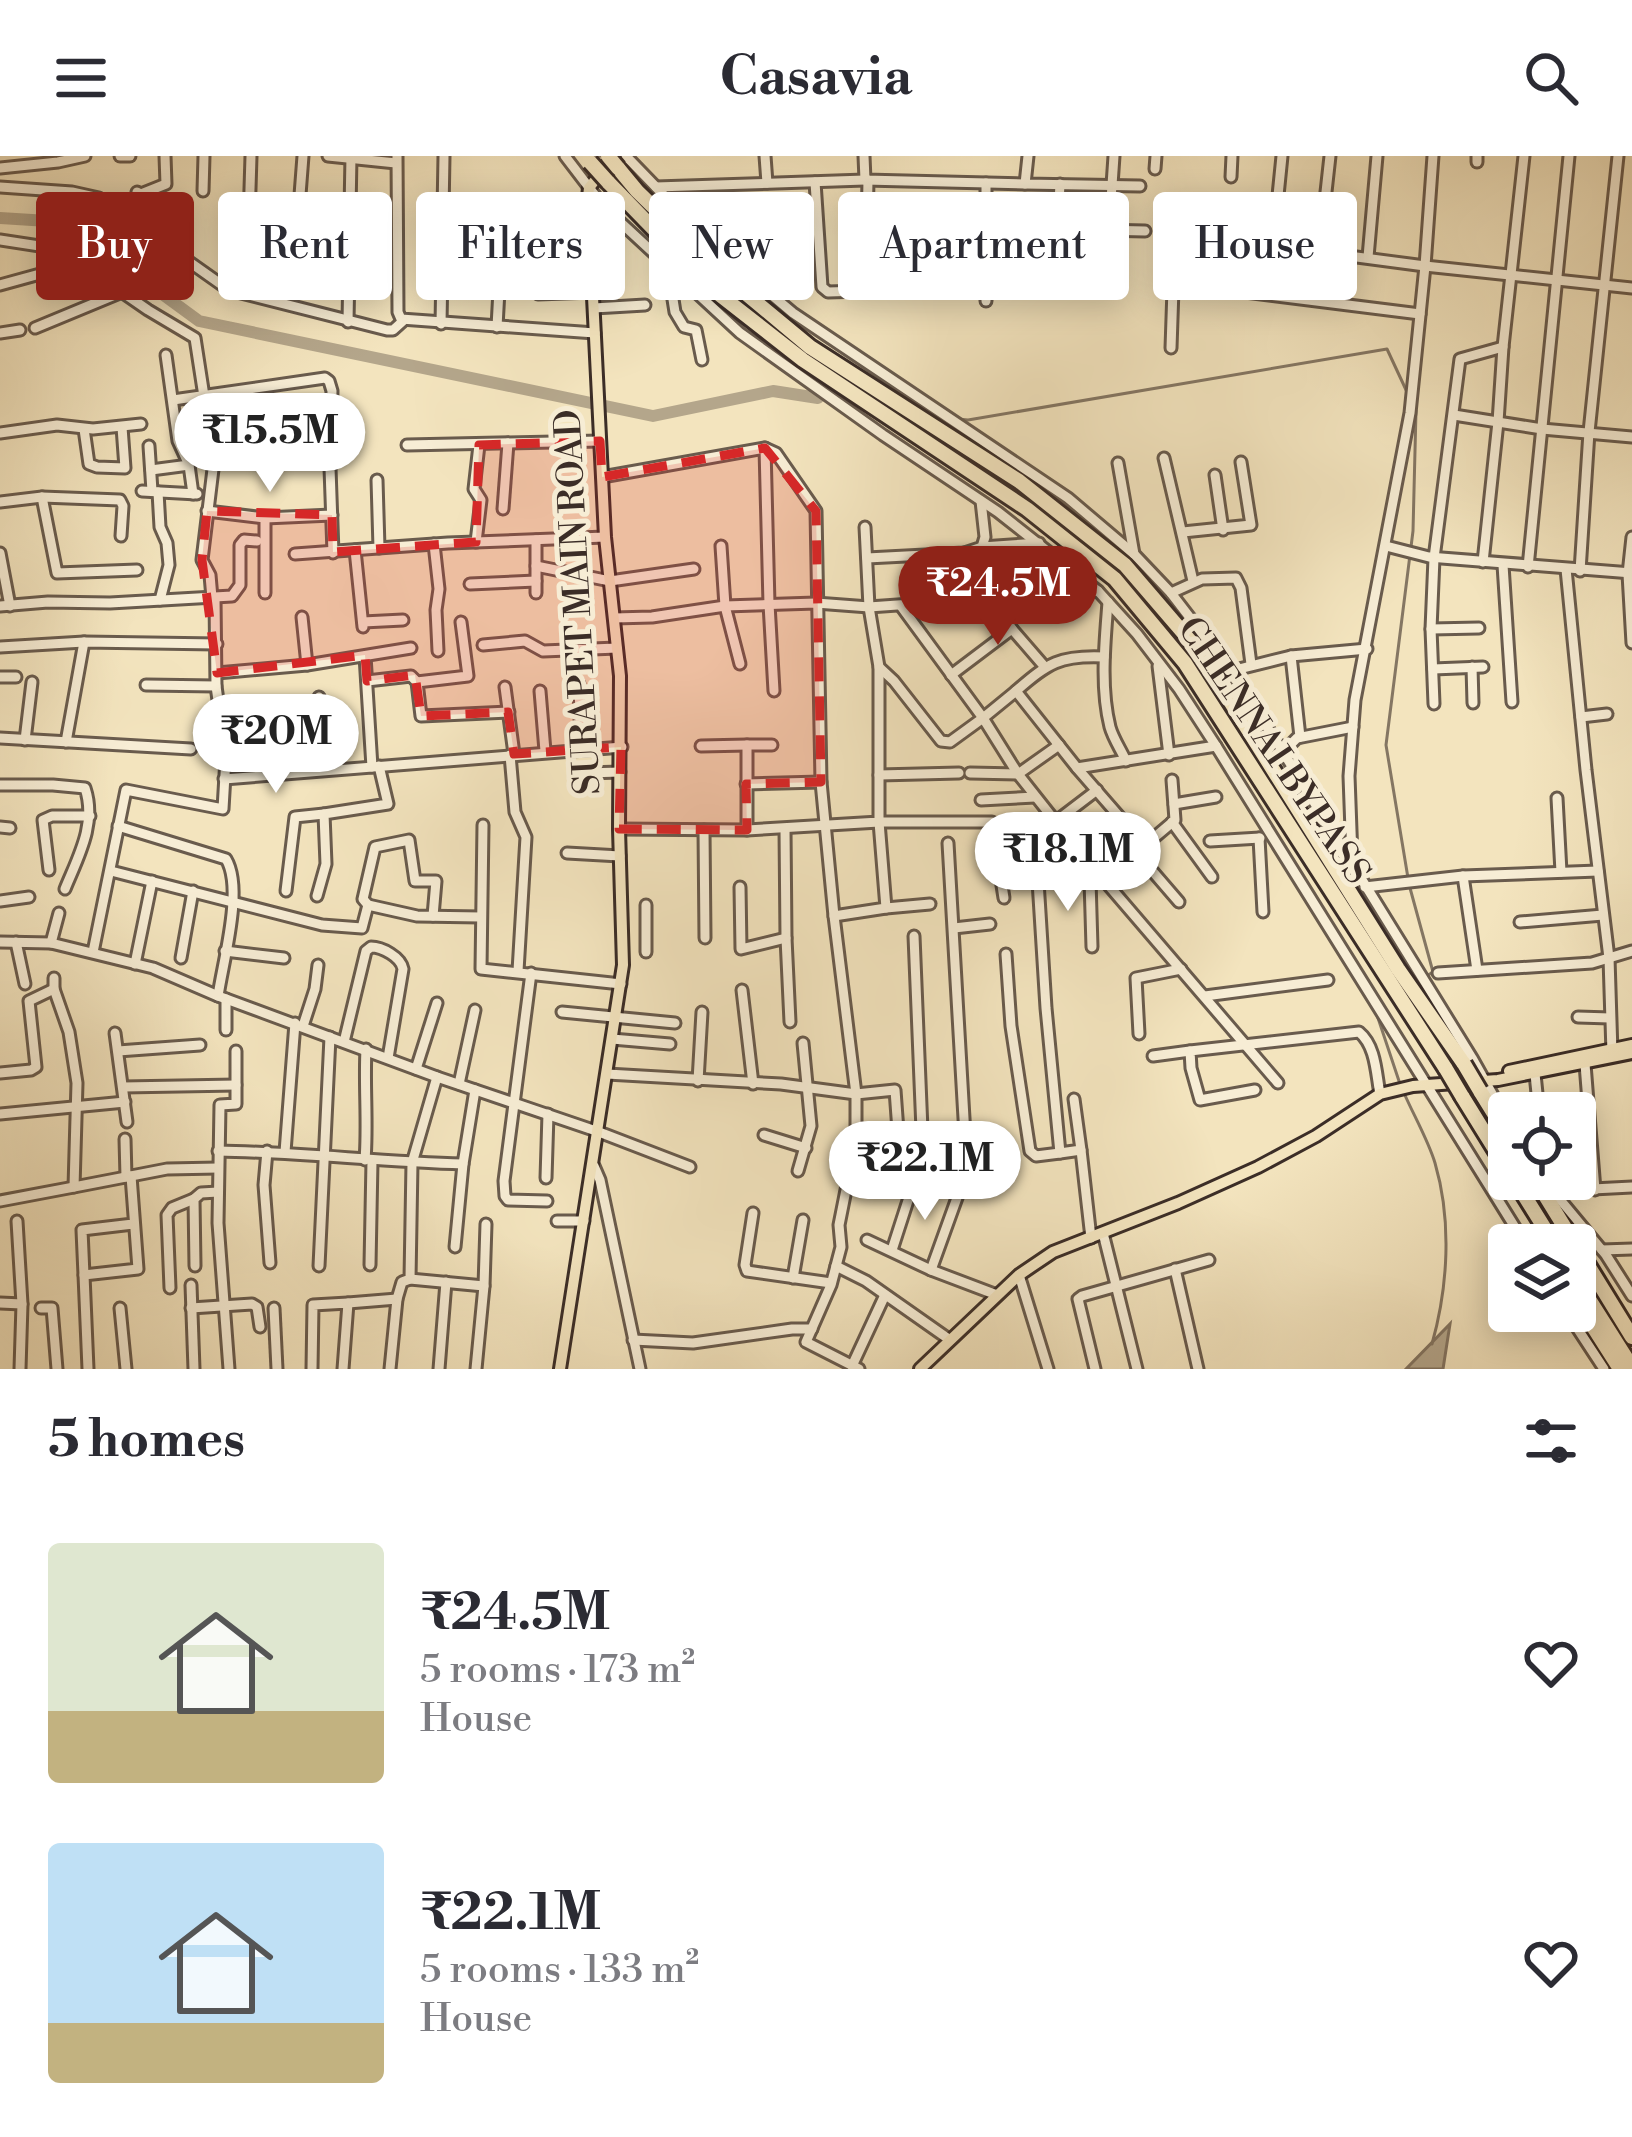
<!DOCTYPE html>
<html lang="en">
<head>
<meta charset="utf-8">
<style>
	:root { --surface:#fff; --page:#f2f2f3; --text:#2b2b33; --muted:#7c7c81; --accent:#8f2418 }
	body { margin:0; font-family:"Libre Bodoni",serif; background:var(--page); color:var(--text); height:100vh; display:flex; flex-direction:column; font-size:45px; white-space:nowrap }
	* { box-sizing:border-box; margin:0 }
	p { font-size:39px; color:var(--muted) }
	.icon { flex:none; width:66px; height:66px; fill:none; stroke:currentColor; stroke-width:2; stroke-linecap:round; stroke-linejoin:round }
	.map { position:relative; height:1213px; overflow:hidden }
	.details { display:flex; flex-direction:column; background:var(--surface); flex:1 }
	.details>* { flex:none }
	.top-card { position:absolute; left:36px; top:36px; width:1560px; height:108px; display:flex; gap:24px }
	.buttons { position:absolute; left:1488px; top:936px; display:grid; gap:24px }
	.buttons a { display:grid; place-items:center; width:108px; height:108px; border-radius:12px; background:var(--surface); box-shadow:0 6px 30px #0003; font-size:60px }
	.price { position:absolute; translate:-50% -102px; padding:0 27px; border-radius:42px; background:#fff; color:#222; font-size:39px; line-height:78px; filter:drop-shadow(0 3px 6px #0008) }
	.price::after { content:''; position:absolute; left:50%; top:72px; width:36px; height:27px; margin-left:-18px; background:inherit; clip-path:polygon(0 0,100% 0,50% 100%) }
	.price.on { background:var(--accent); color:#fff }
	ul { padding:0; list-style:none }
	li { display:flex; align-items:center; gap:36px; height:300px; padding:0 48px }
	li span { display:grid; place-items:center; flex:none; width:336px; height:240px; border-radius:12px; color:#555 }
	li>.icon { margin-inline-start:auto }
	span .icon { width:144px; height:144px; fill:#fffc; stroke-width:1 }
	li b { font-size:51px }
	h2 { display:flex; justify-content:space-between; align-items:center; height:144px; padding:0 48px; font-size:51px }
	.tag { padding:0 42px; border-radius:12px; background:var(--surface); box-shadow:0 6px 30px #0003; font-size:42px; line-height:108px }
	.tag.on { background:var(--accent); color:#fff }
	header { display:flex; justify-content:space-between; align-items:center; height:156px; padding:0 48px; background:var(--surface); font-size:54px; font-weight:700 }
	.map>svg:first-child { display:block }
	.green { fill:#d4c5a4; stroke:#887966; stroke-width:3 }
	.water { fill:#b4a68b; stroke:#847663; stroke-width:3 }
	.lines { fill:none; stroke-linecap:round; stroke-linejoin:round }
	.stream { stroke:#847663; stroke-width:3 }
	.river { stroke:#b4a68b; stroke-width:12 }
	.minor-casing { stroke:#695b4d; stroke-width:15 }
	.major-casing { stroke:#3b2d27; stroke-width:16 }
	.highway-casing { stroke:#3b2d27; stroke-width:20 }
	.minor { stroke:#f7edd5; stroke-width:9 }
	.major { stroke:#f3e4be; stroke-width:10 }
	.highway { stroke:#f3e4be; stroke-width:14 }
	.highway-bridge-casing { stroke:#3b2d27; stroke-width:20; stroke-linecap:butt }
	.highway-bridge { stroke:#f3e4be; stroke-width:14 }
	.marked { fill:#d62828; fill-opacity:0.2; stroke:#d62828; stroke-width:9; stroke-dasharray:24 15; stroke-linejoin:round }
	.labels { text-anchor:middle; dominant-baseline:central; stroke-width:10; stroke-linejoin:round; paint-order:stroke }
	.street-label { font-size:36px; fill:#3b2d27; stroke:#f7edd5 }
</style>
</head>
<body>
<header><svg class="icon" aria-label="menu" viewBox="0 0 24 24"><path d="M4 6h16M4 12h16M4 18h16"/></svg>Casavia<svg class="icon" aria-label="search" viewBox="0 0 24 24"><circle cx="10" cy="10" r="6"/><path d="M15 15l6 6"/></svg></header>
<div class="map">
<svg width="1632" height="1213" viewBox="0 0 1632 1213">
	<rect width="100%" height="100%" fill="#f3e4be"/>
	<filter id="stains"><feTurbulence type="fractalNoise" baseFrequency=".00167" numOctaves="4"/><feColorMatrix values="0 0 0 0 .2 0 0 0 0 .09 0 0 0 0 .02 0 0 0 .5 -.17"/></filter>
	<radialGradient id="worn" r=".72"><stop offset=".6" stop-color="#630" stop-opacity="0"/><stop offset="1" stop-color="#630" stop-opacity=".3"/></radialGradient>
	<polygon class="green" points="589,0 604,0 728,126 1018,330 1122,409 1191,492 1509,992 1509,1006 1453,910 1119,422 824,214 718,133"/>
	<polygon class="water" points="1450,1168 1443,1213 1406,1213"/>
	<g class="lines">
		<g class="stream">
			<polyline points="958,263 968,264 1387,193 1407,236"/>
			<polyline points="1408,722 1386,589 1413,375 1416,255 1414,250"/>
			<polyline points="1410,732 1433,816 1414,828"/>
			<polyline points="1375,853 1400,928"/>
			<path d="M1404,937C1414,960 1428,984 1435,1007C1452,1065 1448,1131 1432,1188"/>
		</g>
		<polyline class="river" points="0,62 64,66 199,165 653,260 773,235 818,242"/>
		<defs>
			<g id="minor">
				<polyline points="120,0 130,0"/>
				<polyline points="328,0 396,7"/>
				<polyline points="397,0 398,156 401,163 595,177"/>
				<polyline points="565,0 604,51 740,177 883,279 998,356 1098,435 1137,478 1179,533 1216,590 1526,1089"/>
				<polyline points="626,0 711,88 793,157 1068,342 1134,398 1171,437 1231,515 1280,591 1472,902 1509,968"/>
				<polyline points="765,0 767,27"/>
				<polyline points="864,0 865,24 1025,28"/>
				<polyline points="1028,0 1025,28 1140,30"/>
				<polyline points="1477,6 1477,0"/>
				<polyline points="0,12 58,6 85,0"/>
				<polyline points="1155,13 1156,0"/>
				<polyline points="1231,21 1232,0"/>
				<polyline points="868,24 867,74 985,78 1057,73 1145,75"/>
				<polyline points="815,26 822,131 828,136 862,135 869,128 867,74"/>
				<polyline points="986,27 986,145"/>
				<polyline points="0,31 72,36 99,42 229,134 387,174 393,174 403,165"/>
				<polyline points="656,31 865,24"/>
				<polyline points="203,35 204,0"/>
				<polyline points="137,36 141,38 166,28 165,0"/>
				<polyline points="931,74 931,121"/>
				<polyline points="0,84 59,93 76,106"/>
				<polyline points="1273,89 1282,0"/>
				<polyline points="296,91 303,0"/>
				<polyline points="248,98 251,0"/>
				<polyline points="1087,101 1107,102"/>
				<polyline points="1368,101 1377,0"/>
				<polyline points="668,112 675,156 684,171 696,174 702,204"/>
				<polyline points="985,126 1055,119 1060,28"/>
				<polyline points="1173,127 1420,158"/>
				<polyline points="0,129 80,107 148,154 195,182 214,305 202,404 210,419 212,442"/>
				<polyline points="1105,131 1114,0"/>
				<polyline points="538,138 593,136"/>
				<polyline points="1314,144 1330,0"/>
				<polyline points="594,152 645,149"/>
				<polyline points="348,166 351,0"/>
				<polyline points="441,168 444,0"/>
				<polyline points="497,171 501,97"/>
				<polyline points="35,172 122,136"/>
				<polyline points="0,177 20,174"/>
				<polyline points="1503,191 1524,0"/>
				<polyline points="1171,192 1174,103 1178,82 1190,79 1425,110 1632,132"/>
				<polyline points="166,199 178,285 189,309 193,338"/>
				<polyline points="173,244 325,222 329,225 332,235 330,312 333,397"/>
				<polyline points="1454,259 1542,273 1632,281"/>
				<polyline points="84,273 89,308 97,311 125,312 122,271"/>
				<polyline points="0,277 57,269 93,273 141,268"/>
				<polyline points="407,289 600,285"/>
				<polyline points="149,290 152,335"/>
				<polyline points="765,292 769,448 774,535"/>
				<polyline points="1164,302 1193,425"/>
				<polyline points="1118,307 1134,398"/>
				<polyline points="151,314 189,309"/>
				<polyline points="1215,319 1223,374"/>
				<polyline points="602,321 765,292 776,297 816,355 821,626 834,760 856,938 856,984 839,1069 841,1091 831,1129 806,1186 859,1213"/>
				<polyline points="377,324 379,392"/>
				<polyline points="142,335 197,338"/>
				<polyline points="158,336 160,371 167,387 169,409 160,444"/>
				<polyline points="42,341 57,417 137,414"/>
				<polyline points="0,346 42,341 120,344 123,350 121,380"/>
				<polyline points="503,353 508,287"/>
				<polyline points="207,355 265,362 332,359"/>
				<polyline points="265,362 265,437"/>
				<polyline points="1183,376 1251,369 1241,306"/>
				<polyline points="536,384 536,437"/>
				<polyline points="476,386 481,344 474,333 479,289"/>
				<polyline points="434,388 439,433 436,454 438,495"/>
				<polyline points="721,390 725,450 740,508"/>
				<polyline points="1386,390 1429,401 1632,417"/>
				<polyline points="982,391 1039,387"/>
				<polyline points="355,394 363,471"/>
				<polyline points="0,397 10,450"/>
				<polyline points="964,397 1012,473 1044,510"/>
				<polyline points="295,398 448,387 605,381"/>
				<polyline points="867,402 964,397 982,391 985,381 981,345"/>
				<polyline points="1503,409 1512,546"/>
				<polyline points="536,410 610,425 694,413"/>
				<polyline points="1528,411 1569,0"/>
				<polyline points="1566,413 1586,614 1609,802 1612,897"/>
				<polyline points="1580,415 1589,276 1618,0"/>
				<polyline points="470,428 536,425"/>
				<polyline points="1171,437 1202,423 1236,422 1241,432 1251,508"/>
				<path d="M1108,446C1105,486 1100,531 1110,571C1113,582 1121,594 1126,605"/>
				<polyline points="0,450 48,446 110,447 232,440 240,429 240,389 244,384 257,385"/>
				<polyline points="302,461 307,509"/>
				<polyline points="614,462 652,461 725,450 816,447 869,451 1098,435"/>
				<polyline points="363,466 403,464"/>
				<polyline points="461,466 468,520 417,526 421,560 509,556"/>
				<polyline points="1431,473 1479,472"/>
				<polyline points="1632,487 1628,418 1632,381"/>
				<polyline points="483,489 525,485 543,495 617,492"/>
				<polyline points="0,491 84,486 217,488"/>
				<polyline points="365,500 372,611"/>
				<polyline points="1291,500 1300,581"/>
				<path d="M1104,501C1060,499 1048,507 1016,535L1077,612L1216,590"/>
				<polyline points="1158,510 1169,599"/>
				<polyline points="879,511 894,525 941,585 950,586 983,562 901,450"/>
				<polyline points="1472,511 1473,547"/>
				<polyline points="1433,513 1483,511"/>
				<polyline points="1231,515 1291,500 1367,493"/>
				<polyline points="217,517 307,509 411,492"/>
				<polyline points="951,519 1012,473"/>
				<polyline points="0,521 16,521"/>
				<polyline points="367,525 411,520 417,526"/>
				<polyline points="579,528 581,593"/>
				<polyline points="146,529 216,530"/>
				<polyline points="505,531 514,598"/>
				<polyline points="540,535 545,595"/>
				<polyline points="1016,535 983,562 1018,618 1067,680"/>
				<polyline points="319,541 324,613"/>
				<polyline points="1434,548 1431,473 1434,402 1460,203 1503,191 1498,266 1483,406"/>
				<polyline points="220,557 279,553"/>
				<polyline points="1581,561 1607,558"/>
				<polyline points="0,582 191,593"/>
				<polyline points="25,584 32,526"/>
				<polyline points="66,586 84,486"/>
				<polyline points="224,588 297,586"/>
				<polyline points="701,590 747,589"/>
				<polyline points="1283,596 1297,582 1353,571"/>
				<polyline points="510,599 515,656 526,681 518,815"/>
				<polyline points="1077,612 1124,666"/>
				<polyline points="587,617 620,616"/>
				<polyline points="970,617 1018,618 1059,589"/>
				<polyline points="879,619 959,617"/>
				<polyline points="224,623 622,591"/>
				<polyline points="746,628 821,626"/>
				<path d="M0,629H53L85,632C97,668 78,701 65,733"/>
				<polyline points="1557,642 1561,716"/>
				<polyline points="981,644 1035,641"/>
				<polyline points="1174,648 1216,641"/>
				<polyline points="1055,666 1097,634"/>
				<polyline points="1172,666 1212,721"/>
				<polyline points="1037,667 1038,725"/>
				<polyline points="483,669 481,813 621,828"/>
				<path d="M118,670L226,703C244,733 223,805 218,840"/>
				<polyline points="0,671 10,672"/>
				<polyline points="619,673 747,674 879,666 879,511 869,451 865,371"/>
				<polyline points="785,673 786,782 790,866"/>
				<polyline points="704,674 705,782"/>
				<polyline points="747,674 747,589 772,589"/>
				<polyline points="1123,681 1179,746"/>
				<polyline points="1259,682 1263,756"/>
				<polyline points="1210,685 1260,682"/>
				<polyline points="1074,688 1104,724 1175,664 1172,624"/>
				<polyline points="567,697 620,700"/>
				<polyline points="1352,702 1349,620 1355,544 1410,257 1425,110 1433,0"/>
				<polyline points="49,714 43,664 52,660 90,660"/>
				<polyline points="111,715 322,769 362,772 368,749 363,743 375,691 409,684 415,725 436,725 433,760"/>
				<polyline points="1463,720 1477,814"/>
				<polyline points="1090,724 1092,791"/>
				<polyline points="740,731 741,793 786,782"/>
				<polyline points="1365,731 1463,720 1598,715"/>
				<polyline points="286,735 295,661 324,658"/>
				<polyline points="317,740 326,708 324,658 388,648 379,610"/>
				<polyline points="0,745 29,741"/>
				<polyline points="368,749 417,760 481,761"/>
				<polyline points="646,749 646,796"/>
				<polyline points="886,752 930,748"/>
				<polyline points="834,760 886,752 879,666 992,666 1004,742"/>
				<polyline points="1520,766 1603,759"/>
				<polyline points="954,772 990,768"/>
				<polyline points="914,780 922,974 964,977"/>
				<polyline points="0,786 51,787 153,812 218,840 437,921 599,976 690,1011"/>
				<polyline points="16,786 25,828"/>
				<polyline points="51,787 59,757"/>
				<polyline points="225,795 284,802"/>
				<polyline points="93,796 126,634 223,653 226,602 216,530 215,442"/>
				<polyline points="1006,798 1011,870 1030,995 1036,1000 1060,997"/>
				<polyline points="181,802 193,735"/>
				<polyline points="135,808 152,725"/>
				<polyline points="531,817 504,1025 505,1040 508,1044 547,1045"/>
				<polyline points="1438,817 1592,807 1632,795"/>
				<polyline points="54,822 54,833 69,876 77,927 74,1031 131,1020"/>
				<polyline points="742,834 753,928"/>
				<polyline points="1205,840 1328,824"/>
				<polyline points="562,856 675,867"/>
				<polyline points="1578,861 1610,862"/>
				<polyline points="303,870 315,833 318,809"/>
				<polyline points="226,874 226,843"/>
				<polyline points="115,877 127,966"/>
				<polyline points="1139,878 1136,822 1181,813"/>
				<polyline points="612,883 670,888"/>
				<path d="M344,886L366,795L371,791C382,791 401,801 403,813L388,902"/>
				<polyline points="118,895 200,889"/>
				<polyline points="1153,900 1190,895"/>
				<polyline points="1585,908 1595,1034"/>
				<polyline points="416,913 437,847"/>
				<polyline points="0,917 31,914 36,911 29,845 54,833"/>
				<polyline points="607,918 781,928 856,938 895,934 898,975 922,974"/>
				<polyline points="1535,918 1539,957"/>
				<polyline points="698,925 702,856"/>
				<polyline points="459,928 475,854"/>
				<polyline points="123,931 236,929"/>
				<path d="M1255,934L1200,944L1191,912L1190,895L1359,876C1376,890 1376,917 1380,938"/>
				<polyline points="1074,943 1081,994 1060,997 1046,852 1038,725 1104,724 1278,927"/>
				<polyline points="0,958 125,946"/>
				<polyline points="764,979 806,992"/>
				<polyline points="125,983 126,1021"/>
				<polyline points="1081,994 1091,1082"/>
				<path d="M218,995C300,996 381,1006 463,1008"/>
				<polyline points="267,995 264,1029 270,1107"/>
				<polyline points="285,996 295,867"/>
				<path d="M365,1004C368,966 364,931 366,893"/>
				<polyline points="594,1010 600,1024 640,1213"/>
				<polyline points="798,1015 811,970 803,887"/>
				<polyline points="546,1022 548,958"/>
				<polyline points="1543,1023 1606,1099 1632,1140"/>
				<polyline points="1553,1023 1565,1032 1573,1034 1632,1031"/>
				<polyline points="0,1045 74,1031"/>
				<polyline points="753,1057 745,1109 747,1115 831,1127"/>
				<polyline points="17,1065 22,1148 20,1213"/>
				<polyline points="557,1065 584,1065"/>
				<polyline points="133,1068 82,1074 84,1119 138,1113 131,1020 167,1013 218,1012"/>
				<polyline points="1103,1077 1137,1213"/>
				<polyline points="867,1084 931,1114 997,1139"/>
				<polyline points="455,1091 463,1008 475,934"/>
				<polyline points="892,1094 914,1026"/>
				<polyline points="1602,1094 1632,1093"/>
				<polyline points="370,1109 372,1005"/>
				<polyline points="195,1110 194,1043 201,1037 218,1036"/>
				<polyline points="319,1110 330,881"/>
				<polyline points="836,1110 866,1125 950,1184"/>
				<polyline points="1175,1113 1198,1213"/>
				<polyline points="931,1114 967,1014 948,687"/>
				<polyline points="84,1119 88,1213"/>
				<polyline points="1019,1119 1048,1213"/>
				<polyline points="793,1122 803,1064"/>
				<polyline points="410,1123 484,1130"/>
				<polyline points="191,1129 194,1213"/>
				<polyline points="170,1132 167,1059 172,1052 194,1043"/>
				<polyline points="0,1147 22,1148"/>
				<polyline points="348,1147 397,1143"/>
				<polyline points="41,1152 52,1152 57,1213"/>
				<polyline points="120,1152 126,1213"/>
				<polyline points="191,1152 252,1148 257,1151 260,1171"/>
				<polyline points="274,1152 277,1213"/>
				<polyline points="1566,1155 1604,1213"/>
				<polyline points="633,1184 693,1187 792,1173 812,1173"/>
				<polyline points="852,1210 885,1139"/>
				<polyline points="229,1213 218,1067 220,949 236,948 236,895"/>
				<polyline points="312,1213 313,1149 348,1147 343,1213"/>
				<polyline points="390,1213 397,1143 402,1126 410,1123 412,1007 437,921"/>
				<polyline points="439,1213 446,1126"/>
				<polyline points="476,1213 484,1130 486,1068"/>
				<polyline points="1095,1213 1078,1143 1082,1140 1209,1104"/>
			</g>
			<g id="major">
				<polyline points="1509,915 1632,889"/>
				<polyline points="560,1213 623,809 619,673 620,520 605,381 588,41 589,32 614,0"/>
				<polyline points="920,1213 1019,1119 1053,1096 1178,1047 1258,1011 1316,980 1380,938 1413,930 1498,924 1632,897"/>
			</g>
			<g id="highway">
				<polyline points="618,12 637,35 720,116 810,191 1019,325 1125,409 1198,494 1398,813 1464,908"/>
				<polyline points="608,26 711,132 803,204 1027,353 1115,423 1185,507 1446,913"/>
				<polyline points="1480,935 1509,982"/>
				<polyline points="1462,940 1509,1016"/>
				<polyline points="1514,1023 1555,1089"/>
				<polyline points="1535,1023 1632,1181"/>
				<polyline points="1575,1121 1632,1211"/>
				<polyline points="1582,1139 1583,1155 1620,1213"/>
			</g>
		</defs>
		<use href="#minor" class="minor-casing"/>
		<use href="#major" class="major-casing"/>
		<use href="#highway" class="highway-casing"/>
		<use href="#minor" class="minor"/>
		<use href="#major" class="major"/>
		<use href="#highway" class="highway"/>
		<defs>
			<g id="highway-bridge">
				<polyline points="608,0 618,12"/>
				<polyline points="590,6 608,26"/>
				<polyline points="1464,908 1480,935"/>
				<polyline points="1446,913 1462,940"/>
			</g>
		</defs>
		<use href="#highway-bridge" class="highway-bridge-casing"/>
		<use href="#highway-bridge" class="highway-bridge"/>
	</g>
	<path class="marked" d="M600,285L602,321L765,292L816,355L821,626L746,628L747,674L619,673L621,591L514,598L508,556L421,560L415,519L367,525L365,499L217,517L202,404L207,355L332,359L333,396L476,386L479,289Z"/>
	<g class="labels">
		<g class="street-label">
			<text transform="translate(579 446) rotate(-93)">SURAPET MAIN ROAD</text>
			<text transform="translate(1273 595) rotate(56)">CHENNAI BYPASS</text>
		</g>
	</g>
	<rect width="100%" height="100%" filter="url(#stains)"/>
	<rect width="100%" height="100%" fill="url(#worn)"/>
</svg>
<div class="buttons">
<a><svg class="icon" aria-label="locate" viewBox="0 0 24 24"><circle cx="12" cy="12" r="6"/><path d="M12 2v4M12 18v4M2 12h4M18 12h4"/></svg></a>
<a><svg class="icon" aria-label="layers" viewBox="0 0 24 24"><path d="M12 4l9 5-9 5-9-5zM3 14l9 5 9-5"/></svg></a>
</div>
<b class="price" style="left:270px;top:339px">₹15.5M</b>
<b class="price on" style="left:998px;top:492px">₹24.5M</b>
<b class="price" style="left:276px;top:640px">₹20M</b>
<b class="price" style="left:1068px;top:758px">₹18.1M</b>
<b class="price" style="left:925px;top:1067px">₹22.1M</b>
<div class="top-card">
<a class="tag on">Buy</a>
<a class="tag">Rent</a>
<a class="tag">Filters</a>
<a class="tag">New</a>
<a class="tag">Apartment</a>
<a class="tag">House</a>
</div>
</div>
<section class="details">
<h2>5 homes<svg class="icon" aria-label="filters" viewBox="0 0 24 24"><path d="M4 7h16M4 17h16"/><circle cx="9" cy="7" r="2"/><circle cx="15" cy="17" r="2"/></svg></h2>
<ul>
<li><span style="background:linear-gradient(#dfe7d0 70%,#c2b280 0)"><svg class="icon" aria-label="home" viewBox="0 0 24 24"><path d="M3 11l9-7 9 7M6 9v11h12V9"/></svg></span><div><b>₹24.5M</b><p>5 rooms · 173 m²</p><p>House</p></div><svg class="icon" aria-label="heart" viewBox="0 0 24 24"><path d="M12 20l-8-8c-3-5 5-10 8-4 3-6 11-1 8 4z"/></svg></li>
<li><span style="background:linear-gradient(#bfe0f5 75%,#c2b280 0)"><svg class="icon" aria-label="home" viewBox="0 0 24 24"><path d="M3 11l9-7 9 7M6 9v11h12V9"/></svg></span><div><b>₹22.1M</b><p>5 rooms · 133 m²</p><p>House</p></div><svg class="icon" aria-label="heart" viewBox="0 0 24 24"><path d="M12 20l-8-8c-3-5 5-10 8-4 3-6 11-1 8 4z"/></svg></li>
</ul>
</section>
</body>
</html>
